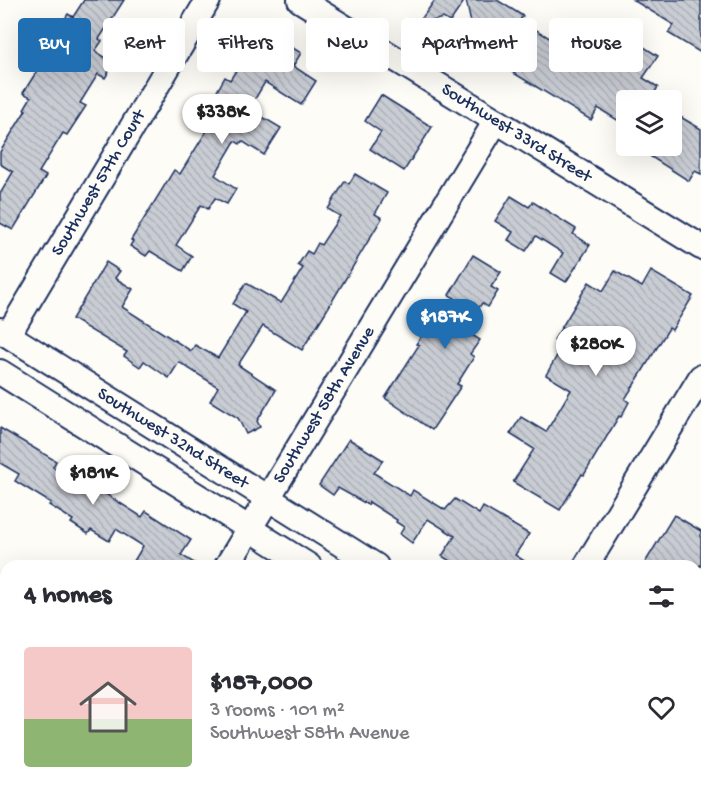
<!DOCTYPE html>
<html lang="en">
<head>
<meta charset="utf-8">
<style>
	:root { --surface:#fff; --page:#f2f2f3; --text:#2b2b33; --muted:#7c7c81; --line:#e1e1e2; --accent:#1f6fb2 }
	body { margin:0; font-family:"Gochi Hand",sans-serif; background:var(--page); color:var(--text); height:100vh; display:flex; flex-direction:column; font-size:22px; white-space:nowrap }
	* { box-sizing:border-box; margin:0 }
	p { font-size:20px; color:var(--muted) }
	.icon { flex:none; width:33px; height:33px; fill:none; stroke:currentColor; stroke-width:2; stroke-linecap:round; stroke-linejoin:round }
	.map { position:relative; flex:1; overflow:hidden }
	.drawer { position:absolute; left:0px; top:560px; width:702px; height:236px; display:flex; flex-direction:column; background:var(--surface); border-radius:18px 18px 0 0; box-shadow:0 6px 24px #0002 }
	.drawer>* { flex:none }
	.top-card { position:absolute; left:18px; top:18px; width:666px; height:54px; display:flex; gap:12px }
	.fabs { position:absolute; left:616px; top:90px; display:grid; gap:12px }
	.fabs a { display:grid; place-items:center; width:66px; height:66px; border-radius:6px; background:var(--surface); box-shadow:0 6px 24px #0002; font-size:30px }
	.price { position:absolute; translate:-50% -51px; padding:0 14px; border-radius:21px; background:#fff; color:#222; font-size:20px; line-height:39px; filter:drop-shadow(0 2px 3px #0008) }
	.price::after { content:''; position:absolute; left:50%; top:36px; width:18px; height:14px; margin-left:-9px; background:inherit; clip-path:polygon(0 0,100% 0,50% 100%) }
	.price.active { background:var(--accent); color:#fff }
	ul { padding:0; list-style:none }
	li { display:flex; align-items:center; gap:18px; height:150px; padding:0 24px }
	li+li { border-top:2px solid var(--line) }
	li span { display:grid; place-items:center; flex:none; width:168px; height:120px; border-radius:6px; color:#555 }
	li>.icon { margin-inline-start:auto }
	span .icon { width:72px; height:72px; fill:#fffc; stroke-width:1 }
	li b { font-size:26px }
	h2 { display:flex; justify-content:space-between; align-items:center; height:72px; padding:0 24px; font-size:26px }
	.pill { padding:0 21px; border-radius:6px; background:var(--surface); box-shadow:0 6px 24px #0002; font-size:21px; line-height:54px }
	.pill.active { background:var(--accent); color:#fff }
	.map>svg:first-child { display:block }
	.building { fill:url(#building-back-hatch); stroke:#1b2f5e; stroke-width:1.5 }
	.lines { fill:none; stroke-linecap:round; stroke-linejoin:round }
	.minor-casing { stroke:#1b2f5e; stroke-width:28 }
	.minor { stroke:#fdfcf7; stroke-width:24 }
	.labels { text-anchor:middle; dominant-baseline:central; stroke-width:4.5; stroke-linejoin:round; paint-order:stroke }
	.street-label { font-size:18px; fill:#1b2f5e; stroke:#fdfcf7 }
</style>
</head>
<body>
<div class="map">
<svg width="701" height="794" viewBox="0 0 701 794">
	<defs>
		<pattern id="building-back-hatch" width="6" height="6" patternUnits="userSpaceOnUse" patternTransform="scale(1.5)"><rect width="6" height="6" fill="#c9ccd3"/><path d="M-1 5l2 2M0 0l6 6M5-1l2 2" fill="none" stroke="#acb0b8"/></pattern>
	</defs>
	<rect width="100%" height="100%" fill="#fdfcf7"/>
	<filter id="ink" filterUnits="userSpaceOnUse"><feTurbulence type="fractalNoise" baseFrequency=".0167" numOctaves="2"/><feDisplacementMap in="SourceGraphic" scale="12" xChannelSelector="R" yChannelSelector="G"/><feConvolveMatrix kernelMatrix="1 2 1 2 8 2 1 2 1" color-interpolation-filters="sRGB"/></filter>
	<g filter="url(#ink)">
		<g class="building">
			<polygon points="84,0 124,0 99,39 102,41 95,51 114,63 105,78 98,74 80,103 86,106 67,135 63,133 39,172 46,176 13,230 0,223 0,194 13,172 0,164 0,152 26,110 24,109 31,97 23,93 61,33 57,31 68,14 73,17"/>
			<polygon points="435,0 465,0 450,22 443,18 417,25"/>
			<polygon points="466,0 497,0 523,16 520,20 577,55 586,41 630,69 644,47 658,56 643,78 658,87 650,100 627,100 627,126 598,108 591,120 502,66 516,43 477,51"/>
			<polygon points="633,0 701,0 701,53 668,33 674,25"/>
			<polygon points="255,29 269,38 271,34 301,53 293,66 316,81 301,105 265,82 249,109 281,128 264,155 242,141 240,144 235,141 215,175 236,189 227,204 215,198 208,209 201,205 176,245 192,256 183,271 150,251 146,256 130,246 133,241 131,240 174,170 180,174 211,124 202,118 225,77 230,80 248,52 243,49"/>
			<polygon points="381,95 432,127 404,171 370,149 381,132 365,121"/>
			<polygon points="672,112 701,129 701,174 695,171 689,181 634,146 672,146"/>
			<polygon points="355,174 387,193 375,214 382,218 328,308 302,350 263,326 238,365 276,390 257,421 260,427 246,434 238,418 210,401 218,387 179,362 169,378 144,361 140,367 124,356 127,352 72,319 106,262 120,271 115,278 133,289 122,307 191,351 195,345 218,358 246,312 233,304 246,283 281,303 303,268 298,265 307,251 312,254 318,243 321,245 340,216 328,209 345,181 349,184"/>
			<polygon points="511,196 529,207 533,202 576,229 573,234 590,245 566,282 551,273 563,253 536,236 526,251 508,240 513,232 495,221"/>
			<polygon points="473,255 501,272 491,287 498,291 488,307 482,303 464,330 480,340 470,354 474,357 457,384 461,386 432,430 385,398 419,345 416,344 425,331 427,332 433,322 438,326 455,298 449,295"/>
			<polygon points="615,271 642,287 651,271 693,296 672,330 669,328 642,372 625,399 629,402 621,417 619,416 584,475 582,474 560,510 513,482 534,449 510,434 521,417 546,432 571,390 546,375 563,345 554,340 589,282 603,291"/>
			<polygon points="0,428 56,461 53,467 84,487 87,482 142,517 146,511 191,540 181,555 199,566 131,566 143,546 116,529 109,541 91,530 88,534 71,523 73,520 49,505 51,503 15,481 19,474 0,463"/>
			<polygon points="349,439 383,460 374,473 410,496 413,490 445,510 455,499 479,514 483,507 529,534 515,555 532,566 458,566 442,556 455,536 428,519 412,543 400,534 404,527 396,522 397,520 369,502 368,505 338,488 333,495 319,485"/>
			<polygon points="674,515 701,531 701,566 643,566"/>
		</g>
		<g class="lines">
			<defs>
				<g id="minor">
					<path id="s1" d="M300,0L701,247"/>
					<path id="s2" d="M0,330L376,566"/>
					<path id="s3" d="M8,335L208,0"/>
					<polyline points="0,372 309,566"/>
					<path id="s4" d="M227,566L496,121"/>
					<polyline points="586,566 701,377"/>
					<polyline points="0,706 6,710"/>
					<polyline points="696,765 701,768"/>
					<polyline points="135,789 143,794"/>
					<polyline points="668,789 676,794"/>
					<polyline points="90,794 93,789"/>
				</g>
			</defs>
			<use href="#minor" class="minor-casing"/>
			<use href="#minor" class="minor"/>
		</g>
	</g>
	<g class="labels">
		<g class="street-label">
			<text stroke="none"><textPath href="#s1" startOffset="254">Southwest 33rd Street</textPath></text>
			<text stroke="none"><textPath href="#s3" startOffset="177">Southwest 57th Court</textPath></text>
			<text stroke="none"><textPath href="#s4" startOffset="188">Southwest 58th Avenue</textPath></text>
			<text stroke="none"><textPath href="#s2" startOffset="204">Southwest 32nd Street</textPath></text>
		</g>
	</g>
</svg>
<div class="fabs">
<a><svg class="icon" aria-label="layers" viewBox="0 0 24 24"><path d="M12 4l9 5-9 5-9-5zM3 14l9 5 9-5"/></svg></a>
</div>
<b class="price" style="left:222px;top:145px">$338K</b>
<b class="price active" style="left:445px;top:350px">$187K</b>
<b class="price" style="left:596px;top:377px">$280K</b>
<b class="price" style="left:93px;top:506px">$181K</b>
<div class="top-card">
<a class="pill active">Buy</a>
<a class="pill">Rent</a>
<a class="pill">Filters</a>
<a class="pill">New</a>
<a class="pill">Apartment</a>
<a class="pill">House</a>
</div>
<section class="drawer">
<h2>4 homes<svg class="icon" aria-label="filters" viewBox="0 0 24 24"><path d="M4 7h16M4 17h16"/><circle cx="9" cy="7" r="2"/><circle cx="15" cy="17" r="2"/></svg></h2>
<ul>
<li><span style="background:linear-gradient(#f6c9c9 60%,#8fb573 0)"><svg class="icon" aria-label="home" viewBox="0 0 24 24"><path d="M3 11l9-7 9 7M6 9v11h12V9"/></svg></span><div><b>$187,000</b><p>3 rooms · 101 m²</p><p>Southwest 58th Avenue</p></div><svg class="icon" aria-label="heart" viewBox="0 0 24 24"><path d="M12 20l-8-8c-3-5 5-10 8-4 3-6 11-1 8 4z"/></svg></li>
</ul>
</section>
</div>
</body>
</html>
